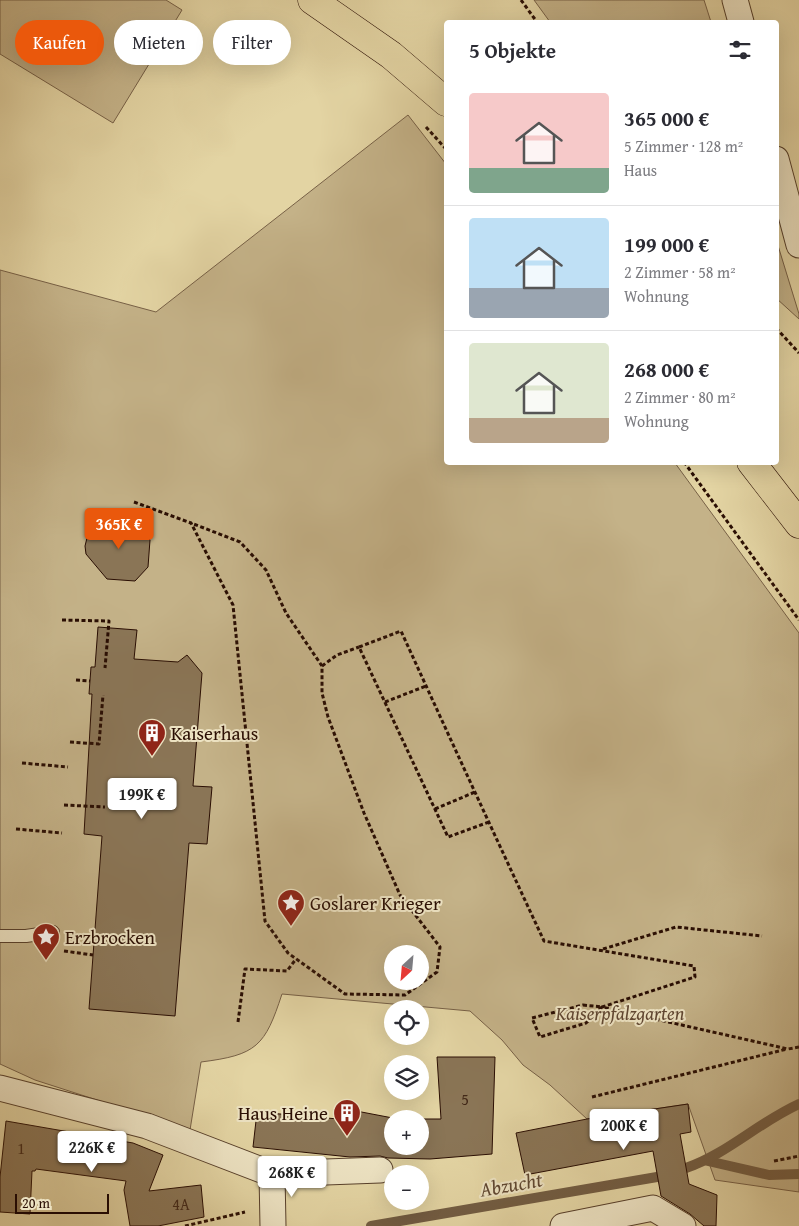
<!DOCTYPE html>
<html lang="de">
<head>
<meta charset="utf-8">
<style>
	:root { --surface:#fff; --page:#f7f7f7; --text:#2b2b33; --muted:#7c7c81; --line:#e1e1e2; --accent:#ea580c }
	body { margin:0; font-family:"Gentium Book Plus",serif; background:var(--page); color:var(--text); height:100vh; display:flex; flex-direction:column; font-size:19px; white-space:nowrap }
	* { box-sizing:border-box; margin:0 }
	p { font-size:16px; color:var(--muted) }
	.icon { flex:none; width:28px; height:28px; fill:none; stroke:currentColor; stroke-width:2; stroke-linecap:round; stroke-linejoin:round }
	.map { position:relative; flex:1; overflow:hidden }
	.details { position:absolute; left:444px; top:20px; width:335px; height:445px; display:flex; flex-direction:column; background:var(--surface); border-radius:5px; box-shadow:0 5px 20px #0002 }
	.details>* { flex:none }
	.hud { position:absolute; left:15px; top:20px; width:354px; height:45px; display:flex; gap:10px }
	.needle { width:32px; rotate:206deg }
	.fabs { position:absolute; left:384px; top:945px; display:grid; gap:10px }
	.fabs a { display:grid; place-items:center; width:45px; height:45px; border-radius:50%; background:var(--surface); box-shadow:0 5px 20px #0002; font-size:25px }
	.scale { position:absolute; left:15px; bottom:12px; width:94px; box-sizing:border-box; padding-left:5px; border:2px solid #2a0e03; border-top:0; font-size:14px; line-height:18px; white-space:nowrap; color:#2a0e03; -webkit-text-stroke:4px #ede3c3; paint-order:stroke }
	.price { position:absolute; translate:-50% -42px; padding:0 11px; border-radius:5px; background:#fff; color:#222; font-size:16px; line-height:32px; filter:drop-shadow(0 1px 2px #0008) }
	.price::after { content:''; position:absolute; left:50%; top:30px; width:15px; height:11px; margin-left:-8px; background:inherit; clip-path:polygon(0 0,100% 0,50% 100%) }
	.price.selected { background:var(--accent); color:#fff }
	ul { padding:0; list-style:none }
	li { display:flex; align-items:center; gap:15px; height:125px; padding:0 25px }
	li+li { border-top:1px solid var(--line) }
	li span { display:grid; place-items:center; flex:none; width:140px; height:100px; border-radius:5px; color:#555 }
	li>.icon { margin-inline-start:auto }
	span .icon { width:60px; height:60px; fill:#fffc; stroke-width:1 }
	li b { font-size:21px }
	h2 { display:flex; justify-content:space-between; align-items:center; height:60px; padding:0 25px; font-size:21px }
	.pill { padding:0 18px; border-radius:22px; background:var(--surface); box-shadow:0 5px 20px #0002; font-size:18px; line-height:45px }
	.pill.selected { background:var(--accent); color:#fff }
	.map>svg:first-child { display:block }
	.green { fill:#c4b288; stroke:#776046; fill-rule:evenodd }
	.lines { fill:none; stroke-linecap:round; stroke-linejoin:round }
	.stream { stroke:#735d43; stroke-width:10 }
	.building { fill:#8a7556; stroke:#2a0e03 }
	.service-casing { stroke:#58402b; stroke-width:14 }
	.minor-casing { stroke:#58402b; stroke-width:27 }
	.primary-casing { stroke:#2a0e03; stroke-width:29 }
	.path { stroke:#2a0e03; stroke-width:3; stroke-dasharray:4 2.5; stroke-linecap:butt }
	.service { stroke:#ede3c3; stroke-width:12 }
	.minor { stroke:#ede3c3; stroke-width:25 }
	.primary { stroke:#e3d4a3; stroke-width:28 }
	.labels { text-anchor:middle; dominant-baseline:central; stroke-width:4; stroke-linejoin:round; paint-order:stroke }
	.number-label { font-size:16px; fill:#422818 }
	.poi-label { font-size:19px; fill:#2a0e03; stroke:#ede3c3; text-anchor:start }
	.park-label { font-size:19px; font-style:italic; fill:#604732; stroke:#ede3c3 }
	.water-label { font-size:20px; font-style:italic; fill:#614933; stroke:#ede3c3 }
</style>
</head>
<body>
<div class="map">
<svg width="799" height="1226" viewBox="0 0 799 1226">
	<rect width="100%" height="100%" fill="#e3d4a3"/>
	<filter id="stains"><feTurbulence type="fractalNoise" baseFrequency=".004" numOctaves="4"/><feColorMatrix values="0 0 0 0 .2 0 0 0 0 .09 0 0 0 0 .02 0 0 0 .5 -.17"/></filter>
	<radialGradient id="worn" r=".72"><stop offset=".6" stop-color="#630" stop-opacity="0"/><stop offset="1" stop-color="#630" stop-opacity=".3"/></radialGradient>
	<g class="green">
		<polygon points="0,0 166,0 182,10 113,123 0,54"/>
		<polygon points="534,0 704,0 711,22 550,22"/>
		<path d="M408,115L446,164V462L675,463L799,633V1192L715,1180L688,1104L587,1119L550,1085L523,1065L502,1040L470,1011L282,994C265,1046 257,1055 201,1062L190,1130L35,1080L0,1064V270L156,312ZM392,954H420V981H392Z"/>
		<polygon points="776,239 799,314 799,319 776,298"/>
	</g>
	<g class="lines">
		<g class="stream">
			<polyline points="708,1161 769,1175 799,1174"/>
			<path d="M686,1168C727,1154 759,1122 799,1104"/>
			<polyline points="371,1226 657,1177"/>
		</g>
	</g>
	<g class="building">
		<polygon points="111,519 136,522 150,540 148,567 135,581 107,579 86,554 85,546 87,538"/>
		<polygon points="98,627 137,630 134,659 178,662 187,655 202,673 193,786 212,787 207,844 189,843 175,1016 89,1009 102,836 84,834 92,694 89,694 91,667 95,667"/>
		<polygon points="437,1057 495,1057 492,1154 430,1159 388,1158 380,1156 350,1157 253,1147 257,1112 350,1120 351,1110 398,1119 392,1119 392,1146 420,1146 420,1119 441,1119"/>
		<polygon points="688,1104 691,1132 680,1134 689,1184 717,1195 716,1226 704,1226 690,1214 661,1196 653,1151 525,1175 516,1133 587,1119"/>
		<polygon points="6,1121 133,1143 163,1155 149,1191 201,1185 204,1217 158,1226 130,1226 124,1190 126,1181 36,1169 35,1171 32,1171 30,1214 0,1212 0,1177"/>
	</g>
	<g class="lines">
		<defs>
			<polyline id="service" points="0,936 26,936 53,932"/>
			<g id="minor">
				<polyline points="735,0 741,22"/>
				<polyline points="776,159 799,245"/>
				<polyline points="0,1088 147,1126 272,1174 380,1170"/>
				<polyline points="272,1174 273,1226"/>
				<polyline points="563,1226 653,1208 683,1226"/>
			</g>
			<g id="primary">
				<polyline points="312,0 391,55 446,102"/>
				<polyline points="751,462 799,524"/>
			</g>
		</defs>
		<use href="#service" class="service-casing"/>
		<use href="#minor" class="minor-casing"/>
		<use href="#primary" class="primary-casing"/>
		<g class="path">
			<polyline points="521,0 537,22"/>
			<polyline points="426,127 446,149"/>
			<polyline points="776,328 799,353"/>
			<polyline points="684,462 799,620"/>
			<polyline points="134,502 191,523 233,605 265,921 288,953 345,994 405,995 437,972 440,947 400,895 364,813 328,717 322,693 322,666 286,613 266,570 240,542 191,523"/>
			<polyline points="62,620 109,621 105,668"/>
			<polyline points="322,666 337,655 359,647"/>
			<polyline points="76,680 90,681"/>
			<polyline points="385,702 426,686"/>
			<polyline points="70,742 99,744 103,695"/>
			<polyline points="22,763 68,767"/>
			<polyline points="64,805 105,807"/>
			<polyline points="435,809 475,792"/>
			<path d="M489,822L448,837L359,647L401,631C448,734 496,838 544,941L694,966L695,977L602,1007L788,1049L799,1047"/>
			<polyline points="16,829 62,833"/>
			<polyline points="603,949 676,927 762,936"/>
			<polyline points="64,951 93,955"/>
			<polygon points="583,1005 602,1007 586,1023 540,1037 532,1018"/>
			<polyline points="238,1022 245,969 287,971 296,959"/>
			<polyline points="592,1097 787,1049"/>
			<polyline points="774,1161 799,1156"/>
			<polyline points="185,1226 245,1212"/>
		</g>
		<use href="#service" class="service"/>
		<use href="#minor" class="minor"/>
		<use href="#primary" class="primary"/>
	</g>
	<defs>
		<symbol id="building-pin" viewBox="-11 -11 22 30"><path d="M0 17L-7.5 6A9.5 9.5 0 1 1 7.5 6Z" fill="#8f2418" stroke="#ede3c3"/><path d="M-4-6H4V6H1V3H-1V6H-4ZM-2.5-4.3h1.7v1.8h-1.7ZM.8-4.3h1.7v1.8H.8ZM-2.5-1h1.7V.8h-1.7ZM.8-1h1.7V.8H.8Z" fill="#fff"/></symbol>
		<symbol id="sight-pin" viewBox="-11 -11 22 30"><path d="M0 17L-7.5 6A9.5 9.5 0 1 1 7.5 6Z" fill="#8f2418" stroke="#ede3c3"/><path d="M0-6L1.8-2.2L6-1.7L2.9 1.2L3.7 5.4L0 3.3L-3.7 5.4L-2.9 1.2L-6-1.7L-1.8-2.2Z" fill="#fff"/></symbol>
	</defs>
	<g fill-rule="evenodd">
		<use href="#building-pin" x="136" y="717" width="32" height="43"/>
		<use href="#sight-pin" x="275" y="887" width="32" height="43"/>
		<use href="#sight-pin" x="30" y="921" width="32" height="43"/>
		<use href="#building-pin" x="331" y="1097" width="32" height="43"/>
	</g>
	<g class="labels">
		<g class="number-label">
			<text x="465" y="1099">5</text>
			<text x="21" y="1148">1</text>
			<text x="181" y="1204">4A</text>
		</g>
		<g class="poi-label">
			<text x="171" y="733">Kaiserhaus</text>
			<text x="310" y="903">Goslarer Krieger</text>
			<text x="65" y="937">Erzbrocken</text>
			<text x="328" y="1113" text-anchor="end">Haus Heine</text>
		</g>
		<g class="park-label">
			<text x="620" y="1013">Kaiserpfalzgarten</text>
		</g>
		<g class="water-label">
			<text transform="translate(511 1184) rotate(-10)">Abzucht</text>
		</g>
	</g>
	<rect width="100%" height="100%" filter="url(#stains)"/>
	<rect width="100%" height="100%" fill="url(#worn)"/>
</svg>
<div class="fabs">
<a><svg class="needle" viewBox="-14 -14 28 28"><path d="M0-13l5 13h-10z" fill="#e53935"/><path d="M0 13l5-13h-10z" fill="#7c7c81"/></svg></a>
<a><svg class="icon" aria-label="locate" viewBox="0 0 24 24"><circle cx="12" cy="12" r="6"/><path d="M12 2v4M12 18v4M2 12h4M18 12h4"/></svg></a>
<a><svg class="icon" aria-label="layers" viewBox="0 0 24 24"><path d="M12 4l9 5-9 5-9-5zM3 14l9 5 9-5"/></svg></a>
<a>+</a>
<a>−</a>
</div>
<div class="scale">20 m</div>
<b class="price selected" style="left:119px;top:550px">365K €</b>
<b class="price" style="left:142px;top:820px">199K €</b>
<b class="price" style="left:624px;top:1151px">200K €</b>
<b class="price" style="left:92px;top:1173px">226K €</b>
<b class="price" style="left:292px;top:1198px">268K €</b>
<div class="hud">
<a class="pill selected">Kaufen</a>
<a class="pill">Mieten</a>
<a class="pill">Filter</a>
</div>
<section class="details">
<h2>5 Objekte<svg class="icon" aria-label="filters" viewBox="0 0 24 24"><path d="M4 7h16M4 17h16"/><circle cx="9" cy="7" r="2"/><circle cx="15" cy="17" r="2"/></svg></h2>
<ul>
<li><span style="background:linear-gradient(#f6c9c9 75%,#7fa58c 0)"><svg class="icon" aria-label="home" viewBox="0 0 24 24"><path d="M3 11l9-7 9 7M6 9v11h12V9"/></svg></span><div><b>365 000 €</b><p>5 Zimmer · 128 m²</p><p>Haus</p></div></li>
<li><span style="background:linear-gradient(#bfe0f5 70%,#9aa5b1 0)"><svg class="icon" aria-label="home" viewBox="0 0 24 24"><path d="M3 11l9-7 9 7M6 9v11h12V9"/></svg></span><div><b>199 000 €</b><p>2 Zimmer · 58 m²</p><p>Wohnung</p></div></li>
<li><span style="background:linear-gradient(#dfe7d0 75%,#b9a48a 0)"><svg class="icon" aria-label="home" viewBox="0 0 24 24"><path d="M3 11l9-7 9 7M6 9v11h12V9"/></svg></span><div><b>268 000 €</b><p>2 Zimmer · 80 m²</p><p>Wohnung</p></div></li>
</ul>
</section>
</div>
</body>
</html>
